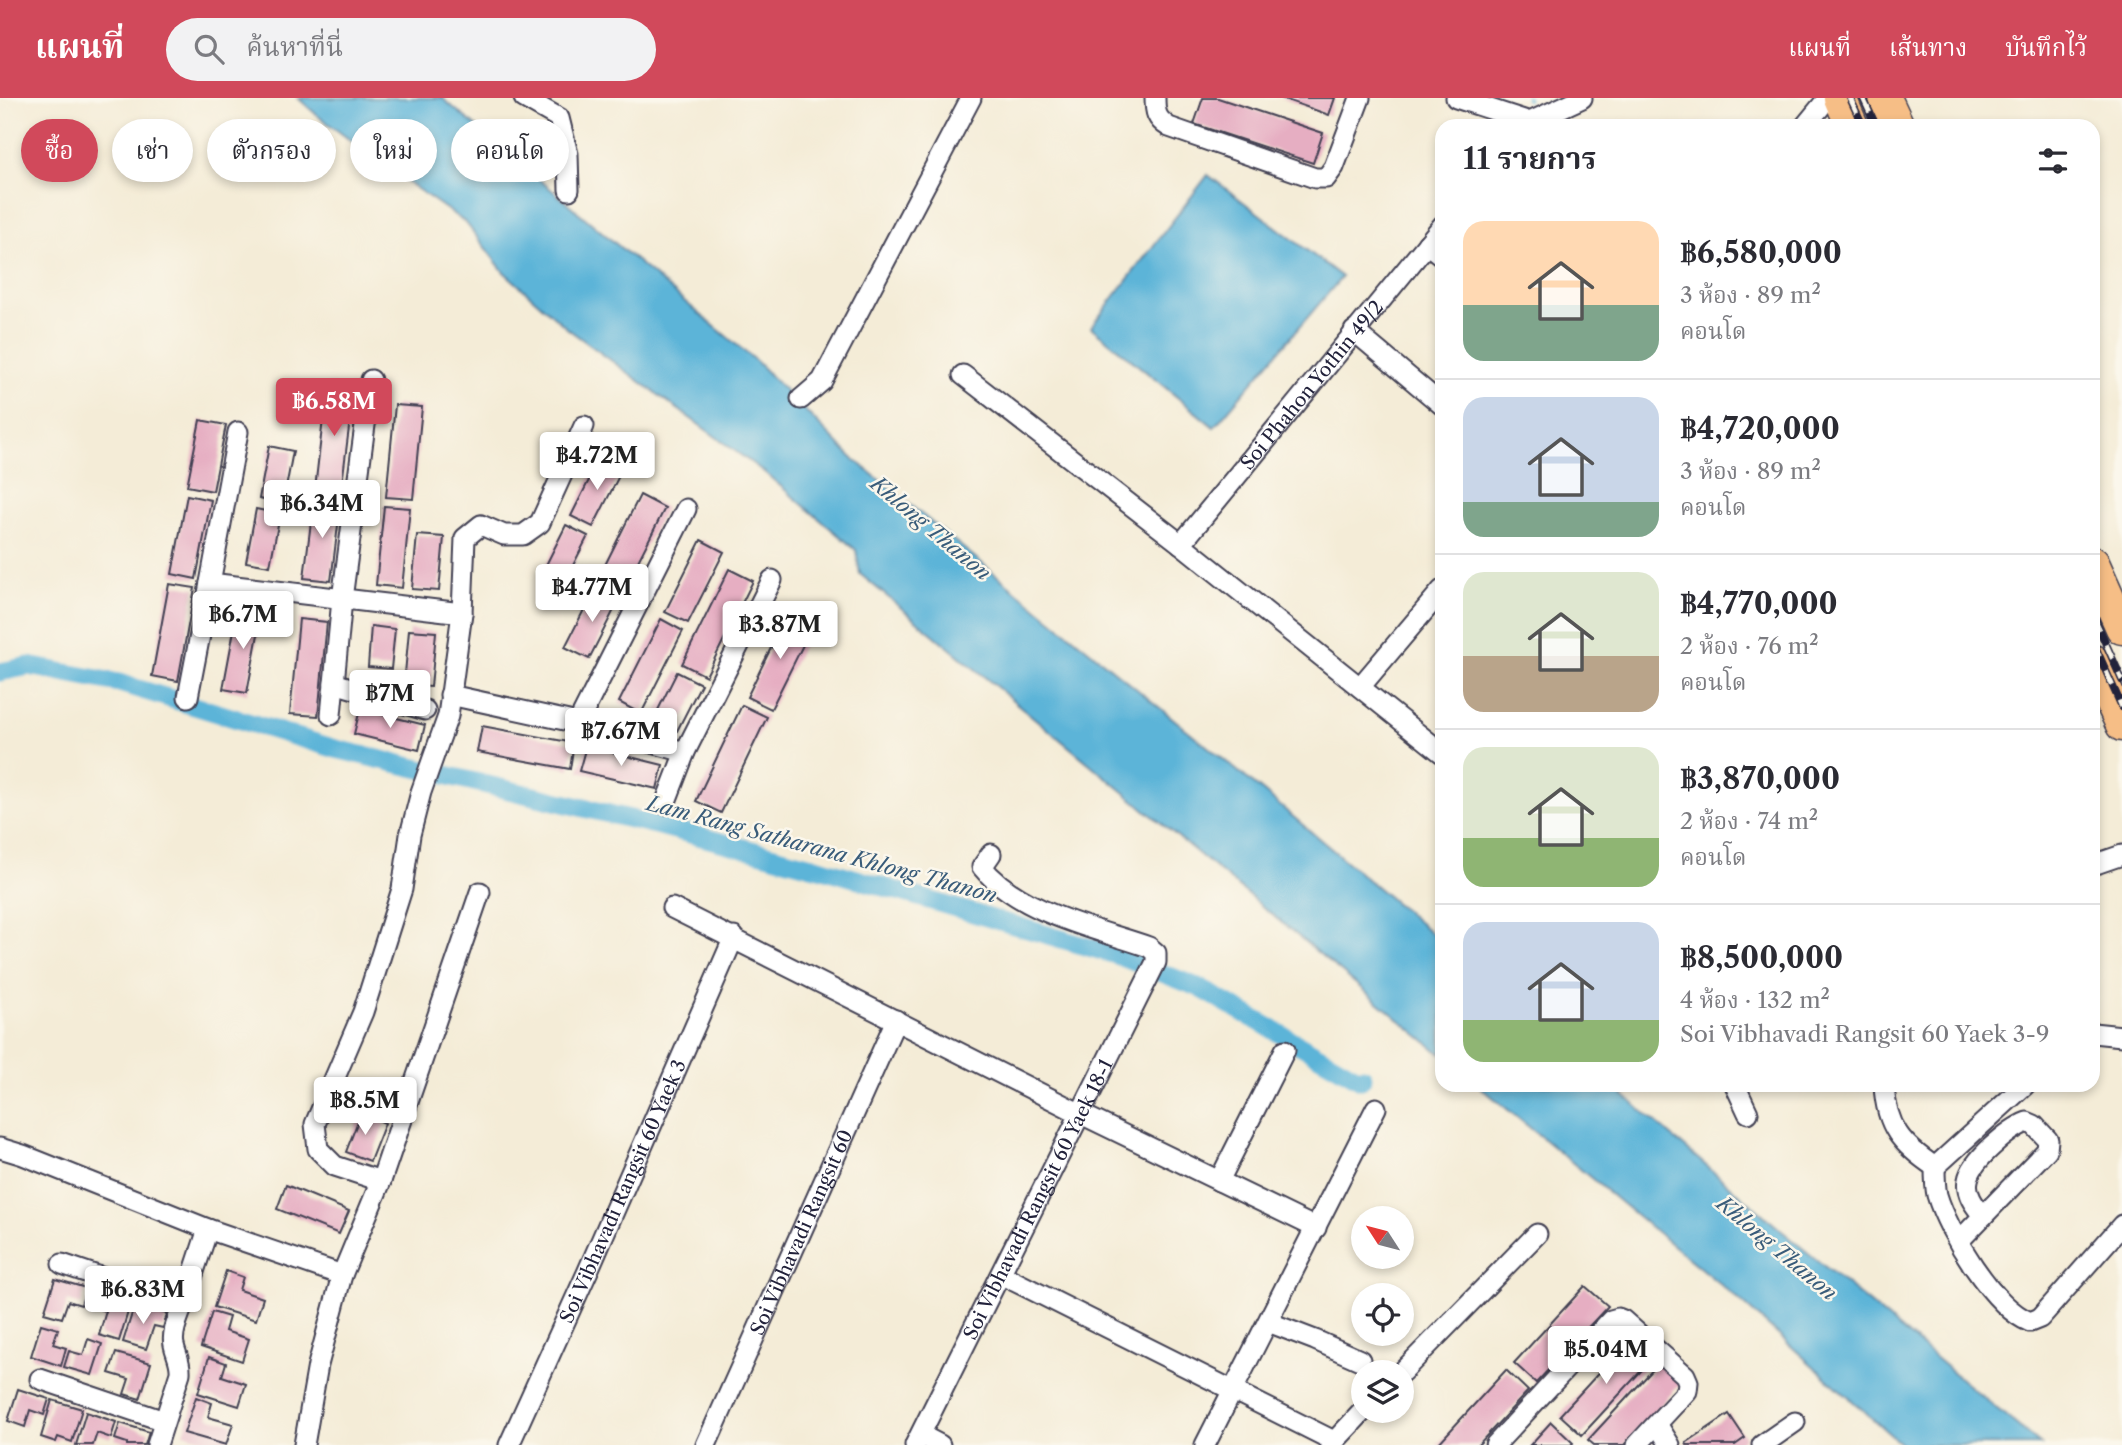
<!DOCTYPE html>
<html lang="th">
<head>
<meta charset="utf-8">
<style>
	:root { --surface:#fff; --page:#f2f2f3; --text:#2b2b33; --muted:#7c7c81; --line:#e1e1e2; --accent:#d1495b }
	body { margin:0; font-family:"Libre Caslon Text","Noto Serif Thai",serif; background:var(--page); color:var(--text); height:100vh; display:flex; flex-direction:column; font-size:26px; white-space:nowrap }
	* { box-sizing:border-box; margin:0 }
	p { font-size:23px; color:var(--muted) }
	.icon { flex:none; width:38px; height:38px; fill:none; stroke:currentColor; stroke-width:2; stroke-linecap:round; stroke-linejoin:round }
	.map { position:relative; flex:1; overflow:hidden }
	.panel { position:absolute; left:1435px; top:21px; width:665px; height:973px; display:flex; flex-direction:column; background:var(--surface); border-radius:21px; box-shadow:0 4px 10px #0003 }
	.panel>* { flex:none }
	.hud { position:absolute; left:21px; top:21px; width:665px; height:63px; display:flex; gap:14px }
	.needle { width:46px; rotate:306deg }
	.controls { position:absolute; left:1351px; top:1108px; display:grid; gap:14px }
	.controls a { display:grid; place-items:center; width:63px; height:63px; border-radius:50%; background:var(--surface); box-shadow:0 4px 10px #0003; font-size:35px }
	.price { position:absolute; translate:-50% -60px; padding:0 16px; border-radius:7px; background:#fff; color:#222; font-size:23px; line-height:46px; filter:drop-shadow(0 2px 4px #0008) }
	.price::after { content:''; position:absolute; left:50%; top:42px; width:21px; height:16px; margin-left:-10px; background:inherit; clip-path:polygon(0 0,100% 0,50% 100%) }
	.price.active { background:var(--accent); color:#fff }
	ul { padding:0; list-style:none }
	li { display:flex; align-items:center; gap:21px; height:175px; padding:0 28px }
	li+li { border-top:2px solid var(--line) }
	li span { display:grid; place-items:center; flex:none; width:196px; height:140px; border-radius:21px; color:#555 }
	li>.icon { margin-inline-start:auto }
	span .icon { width:84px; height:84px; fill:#fffc; stroke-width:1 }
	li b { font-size:30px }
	h2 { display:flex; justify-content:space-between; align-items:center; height:84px; padding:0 28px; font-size:30px }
	.chip { padding:0 24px; border-radius:32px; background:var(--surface); box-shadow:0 4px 10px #0003; font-size:24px; line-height:63px }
	.chip.active { background:var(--accent); color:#fff }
	header { display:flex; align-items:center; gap:42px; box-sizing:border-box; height:98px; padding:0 35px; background:var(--accent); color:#fff }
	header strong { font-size:33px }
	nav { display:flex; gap:38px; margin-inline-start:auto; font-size:24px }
	.search { width:490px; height:63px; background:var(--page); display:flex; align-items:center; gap:18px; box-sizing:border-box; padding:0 24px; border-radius:38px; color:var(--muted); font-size:26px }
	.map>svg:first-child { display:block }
	.water { fill:#5bb4d8; stroke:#3e6b8a; stroke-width:2 }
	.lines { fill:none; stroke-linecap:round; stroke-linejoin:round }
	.stream { stroke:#5bb4d8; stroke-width:5 }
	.canal { stroke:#5bb4d8; stroke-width:19 }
	.building { fill:#e6aec2 }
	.street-casing { stroke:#424052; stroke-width:23 }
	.primary-casing { stroke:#424052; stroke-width:35 }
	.street { stroke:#fff; stroke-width:19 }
	.primary { stroke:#f6be86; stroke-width:32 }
	.rail-casing { stroke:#22223b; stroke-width:8 }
	.rail { stroke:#fbf7ec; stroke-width:5; stroke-dasharray:16; stroke-linecap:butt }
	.labels { text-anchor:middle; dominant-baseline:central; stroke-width:5; stroke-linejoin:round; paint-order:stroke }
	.street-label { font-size:19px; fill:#22223b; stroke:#fbf7ec }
	.water-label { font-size:21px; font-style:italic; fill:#395c7a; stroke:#fbf7ec }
</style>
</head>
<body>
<header>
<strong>แผนที่</strong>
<div class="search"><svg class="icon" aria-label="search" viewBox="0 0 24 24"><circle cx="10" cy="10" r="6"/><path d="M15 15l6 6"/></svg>ค้นหาที่นี่</div>
<nav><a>แผนที่</a><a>เส้นทาง</a><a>บันทึกไว้</a></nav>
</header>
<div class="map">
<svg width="2122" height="1347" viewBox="0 0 2122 1347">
	<rect width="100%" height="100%" fill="#fbf7ec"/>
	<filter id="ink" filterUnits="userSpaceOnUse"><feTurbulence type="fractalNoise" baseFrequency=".0143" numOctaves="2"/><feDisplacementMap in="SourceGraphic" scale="14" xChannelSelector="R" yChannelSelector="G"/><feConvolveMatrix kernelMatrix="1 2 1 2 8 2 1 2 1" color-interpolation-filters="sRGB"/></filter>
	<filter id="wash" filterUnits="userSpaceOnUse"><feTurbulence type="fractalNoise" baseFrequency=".00686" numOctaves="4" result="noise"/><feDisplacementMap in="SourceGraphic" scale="28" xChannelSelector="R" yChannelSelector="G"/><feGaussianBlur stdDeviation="1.57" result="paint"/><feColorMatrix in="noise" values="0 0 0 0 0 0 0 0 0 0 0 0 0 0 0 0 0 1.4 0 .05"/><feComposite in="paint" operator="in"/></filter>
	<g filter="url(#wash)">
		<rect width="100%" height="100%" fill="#f4ecd7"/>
		<g class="water">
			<polygon points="298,0 442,0 757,264 851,359 1266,696 1442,844 1442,957 860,476 856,452 764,374 568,231 504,174 466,125 390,72 318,18"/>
			<polygon points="1208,77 1342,179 1214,329 1091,229"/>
			<polygon points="1478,987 1612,987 1795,1144 2041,1347 1902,1347 1738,1201"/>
		</g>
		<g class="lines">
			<polyline class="stream" points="1527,0 1527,1"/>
			<polyline class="canal" points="0,574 29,568 119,585 336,651 660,728 823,771 1119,858 1200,890 1361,982 1363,979"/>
		</g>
		<g id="blocks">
			<g class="building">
				<polygon points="1203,0 1218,0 1323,35 1313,65 1194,26"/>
				<polygon points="1281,0 1335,0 1329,17"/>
				<polygon points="327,286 354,289 341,394 315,391"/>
				<polygon points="395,307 422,309 413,401 386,399"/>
				<polygon points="200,322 226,327 213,393 187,388"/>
				<polygon points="269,348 293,353 283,406 259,401"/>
				<polygon points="601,358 623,370 593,429 571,418"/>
				<polygon points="187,397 211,402 196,481 172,476"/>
				<polygon points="640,397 665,410 623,493 598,481"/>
				<polygon points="314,400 341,403 331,483 304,480"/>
				<polygon points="384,408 410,410 402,490 376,487"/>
				<polygon points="256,411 280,416 270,468 246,464"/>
				<polygon points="566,427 588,438 564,485 542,475"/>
				<polygon points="417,437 444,439 439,493 412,491"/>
				<polygon points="701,442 724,454 688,525 665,514"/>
				<polygon points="729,471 753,483 706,578 682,566"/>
				<polygon points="169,486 195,490 178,583 152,578"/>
				<polygon points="595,490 619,502 589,561 565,549"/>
				<polygon points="238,511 262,515 247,595 223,591"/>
				<polygon points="788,515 813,527 771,611 747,599"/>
				<polygon points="299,521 327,524 318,618 290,616"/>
				<polygon points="661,521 683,533 641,616 619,604"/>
				<polygon points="371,528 395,531 391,571 368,569"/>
				<polygon points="409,532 436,534 431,589 404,587"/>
				<polygon points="677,574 701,586 677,633 653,622"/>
				<polygon points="742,607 767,619 721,715 696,703"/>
				<polygon points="360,611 425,627 419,652 354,636"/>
				<polygon points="482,628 574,645 570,671 477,654"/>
				<polygon points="586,648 663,667 657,691 579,673"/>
				<polygon points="361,1015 385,1025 370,1063 346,1054"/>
				<polygon points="286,1087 349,1113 339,1136 277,1111"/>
				<polygon points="226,1173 243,1179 239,1192 263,1200 256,1222 214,1209"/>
				<polygon points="55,1181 86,1190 81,1207 68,1203 62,1220 44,1215"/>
				<polygon points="1585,1188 1608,1208 1536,1285 1514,1265"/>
				<polygon points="94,1193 131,1204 119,1243 99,1237 106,1213 89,1208"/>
				<polygon points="135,1206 167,1216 163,1230 154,1228 146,1251 123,1244"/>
				<polygon points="212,1214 229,1219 225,1233 249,1241 242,1263 201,1249"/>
				<polygon points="41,1226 58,1231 53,1246 66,1250 61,1268 31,1258"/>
				<polygon points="1631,1240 1653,1260 1582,1337 1560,1317"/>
				<polygon points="88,1241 102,1246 92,1277 64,1269 69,1253 83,1257"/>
				<polygon points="116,1255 151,1265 140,1301 124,1296 129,1281 109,1275"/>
				<polygon points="209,1259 226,1265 222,1278 246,1286 239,1308 198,1295"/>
				<polygon points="1659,1265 1681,1285 1624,1347 1594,1347 1588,1342"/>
				<polygon points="1506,1272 1528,1293 1478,1347 1437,1347"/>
				<polygon points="18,1291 49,1301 44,1317 30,1312 25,1329 8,1323"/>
				<polygon points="196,1299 212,1305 208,1319 233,1326 226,1347 184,1335"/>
				<polygon points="52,1302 82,1311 72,1344 58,1339 56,1344 41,1339"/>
				<polygon points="86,1314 116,1324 111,1340 97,1335 93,1347 76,1347"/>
				<polygon points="1729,1316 1745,1340 1735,1347 1687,1347 1686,1345"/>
				<polygon points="1551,1324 1573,1345 1571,1347 1530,1347"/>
				<polygon points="120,1325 149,1334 145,1347 127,1347 127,1345 115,1341"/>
			</g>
		</g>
	</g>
	<g filter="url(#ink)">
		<use href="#blocks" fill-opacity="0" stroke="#424052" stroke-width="2"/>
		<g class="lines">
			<defs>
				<g id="street">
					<polyline points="524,0 559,20 568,56 569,92"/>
					<path d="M1155,0C1155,14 1156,21 1169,29L1315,80H1326L1334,69L1360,0"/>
					<polyline points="1456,0 1530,24"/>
					<polyline points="1526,28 1530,24 1582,0"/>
					<polyline points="1805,28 1828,0"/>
					<polyline points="1427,146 1442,158"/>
					<polyline points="1354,233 1442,307"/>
					<polyline points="963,277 1181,446 1442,655"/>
					<polyline points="801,301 822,283 971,0"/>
					<path id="s1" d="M1181,446L1442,128"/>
					<polyline points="210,485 238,334"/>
					<polyline points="334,585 425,612"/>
					<polyline points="1360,589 1442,492"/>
					<polyline points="450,597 578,625 686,411"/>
					<polyline points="188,599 210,485 462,515"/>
					<polyline points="331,617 342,501 371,282"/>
					<polyline points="578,625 685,654"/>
					<polyline points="665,706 685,654 772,482"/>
					<polyline points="2093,767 2122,757"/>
					<polyline points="672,810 1081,1016 1316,1130"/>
					<polyline points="2093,935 2122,938"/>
					<polyline points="1735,987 1748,1015"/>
					<path d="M1884,987C1886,1029 1902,1047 1935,1069"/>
					<polyline points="0,1050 23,1057 208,1131 342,1177"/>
					<path d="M1935,1069C1935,1078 1935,1088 1937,1097C1948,1134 1993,1209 2030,1224L2040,1220L2122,1127"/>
					<polyline points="1935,1069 2025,987"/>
					<polyline points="381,1083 335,1068 318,1051 315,1026 363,914 402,791 410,737 421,694 448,618 462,515 465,440 481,427 504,437 523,437 540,425 584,328"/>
					<polyline points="1219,1083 1285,952"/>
					<path d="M1959,1143L2047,1052L2048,1042L2034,1027L2027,1024C2009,1031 1971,1063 1968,1082C1965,1096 1975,1108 1983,1118"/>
					<path d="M62,1166L183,1207C179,1219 171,1234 174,1247C176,1257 181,1264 180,1275L157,1347"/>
					<polyline points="1002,1177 1334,1343"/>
					<polyline points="183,1207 208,1131"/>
					<polyline points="1268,1224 1315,1242 1360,1262"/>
					<polyline points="1402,1274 1537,1136"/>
					<polyline points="40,1281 164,1323"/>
					<polyline points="1657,1326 1670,1347"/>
					<polyline points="921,1337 940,1347"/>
					<polyline points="304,1347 318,1267 342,1177 381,1083 480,794"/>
					<path id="s2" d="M509,1347L587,1175L734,839"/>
					<path id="s3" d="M706,1347L896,922"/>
					<path id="s4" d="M915,1347L1156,864V855L1149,849C1094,830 1020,815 982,769L991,756"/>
					<polyline points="1205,1347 1376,1010"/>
					<polyline points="1331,1347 1364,1312"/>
					<polyline points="1495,1347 1611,1222 1618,1220 1623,1222 1685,1277 1688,1284 1687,1293 1637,1347"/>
					<polyline points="1762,1347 1795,1324"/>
				</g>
				<g id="primary">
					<polyline points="1840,0 1852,28"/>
					<polyline points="1885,0 1898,28"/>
					<polyline points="2093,465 2122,530"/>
					<polyline points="2093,563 2122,627"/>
				</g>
			</defs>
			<use href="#street" class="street-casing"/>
			<use href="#primary" class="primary-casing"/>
			<use href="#street" class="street"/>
			<use href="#primary" class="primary"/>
			<defs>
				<g id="rail">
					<polyline points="1850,0 1863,28"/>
					<polyline points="1863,0 1876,28"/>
					<polyline points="2093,517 2122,582"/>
					<polyline points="2093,544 2122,609"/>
				</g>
			</defs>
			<use href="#rail" class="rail-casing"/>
			<use href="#rail" class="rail"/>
		</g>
	</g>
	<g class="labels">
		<g class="street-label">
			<text stroke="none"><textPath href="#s1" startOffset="206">Soi Phahon Yothin 49/2</textPath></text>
			<text stroke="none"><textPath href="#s2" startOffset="278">Soi Vibhavadi Rangsit 60 Yaek 3</textPath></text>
			<text stroke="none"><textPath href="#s4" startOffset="275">Soi Vibhavadi Rangsit 60 Yaek 18-1</textPath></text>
			<text stroke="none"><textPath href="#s3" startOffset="233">Soi Vibhavadi Rangsit 60</textPath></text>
		</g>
		<g class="water-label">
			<text transform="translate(931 430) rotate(40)">Khlong Thanon</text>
			<text transform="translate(822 751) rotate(15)">Lam Rang Satharana Khlong Thanon</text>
			<text transform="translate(1777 1150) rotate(40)">Khlong Thanon</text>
		</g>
	</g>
</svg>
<div class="controls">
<a><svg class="needle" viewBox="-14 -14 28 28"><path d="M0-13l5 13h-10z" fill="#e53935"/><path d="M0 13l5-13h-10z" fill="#7c7c81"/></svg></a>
<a><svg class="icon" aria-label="locate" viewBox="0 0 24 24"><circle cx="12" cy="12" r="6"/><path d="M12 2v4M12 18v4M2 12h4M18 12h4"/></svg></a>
<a><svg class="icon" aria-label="layers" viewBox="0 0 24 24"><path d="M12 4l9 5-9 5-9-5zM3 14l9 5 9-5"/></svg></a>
</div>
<b class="price active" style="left:334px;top:340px">฿6.58M</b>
<b class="price" style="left:597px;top:394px">฿4.72M</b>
<b class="price" style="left:322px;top:442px">฿6.34M</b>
<b class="price" style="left:592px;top:526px">฿4.77M</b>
<b class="price" style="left:243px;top:553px">฿6.7M</b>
<b class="price" style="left:780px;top:563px">฿3.87M</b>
<b class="price" style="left:390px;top:632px">฿7M</b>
<b class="price" style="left:621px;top:670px">฿7.67M</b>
<b class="price" style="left:365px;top:1039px">฿8.5M</b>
<b class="price" style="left:143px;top:1228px">฿6.83M</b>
<b class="price" style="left:1606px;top:1288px">฿5.04M</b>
<div class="hud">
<a class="chip active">ซื้อ</a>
<a class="chip">เช่า</a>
<a class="chip">ตัวกรอง</a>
<a class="chip">ใหม่</a>
<a class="chip">คอนโด</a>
</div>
<section class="panel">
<h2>11 รายการ<svg class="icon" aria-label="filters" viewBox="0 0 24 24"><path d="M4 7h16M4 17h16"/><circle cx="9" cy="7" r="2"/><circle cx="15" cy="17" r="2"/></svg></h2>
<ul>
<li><span style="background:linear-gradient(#ffd9b3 60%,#7fa58c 0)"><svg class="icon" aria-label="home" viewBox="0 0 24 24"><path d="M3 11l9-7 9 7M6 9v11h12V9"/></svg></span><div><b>฿6,580,000</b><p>3 ห้อง · 89 m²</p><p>คอนโด</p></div></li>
<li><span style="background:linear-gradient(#c9d6e8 75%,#7fa58c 0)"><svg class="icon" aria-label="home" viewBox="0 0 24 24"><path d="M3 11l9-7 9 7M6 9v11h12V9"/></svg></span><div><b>฿4,720,000</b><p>3 ห้อง · 89 m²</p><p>คอนโด</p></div></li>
<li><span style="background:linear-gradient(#dfe7d0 60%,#b9a48a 0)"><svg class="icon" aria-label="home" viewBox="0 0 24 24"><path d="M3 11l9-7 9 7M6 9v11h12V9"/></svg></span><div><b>฿4,770,000</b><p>2 ห้อง · 76 m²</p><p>คอนโด</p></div></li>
<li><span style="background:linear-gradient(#dfe7d0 65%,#8fb573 0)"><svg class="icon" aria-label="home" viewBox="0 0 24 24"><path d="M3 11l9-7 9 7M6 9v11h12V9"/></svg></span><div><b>฿3,870,000</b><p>2 ห้อง · 74 m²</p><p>คอนโด</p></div></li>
<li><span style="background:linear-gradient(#c9d6e8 70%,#8fb573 0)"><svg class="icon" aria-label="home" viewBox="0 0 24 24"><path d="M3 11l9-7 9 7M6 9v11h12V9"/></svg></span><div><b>฿8,500,000</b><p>4 ห้อง · 132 m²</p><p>Soi Vibhavadi Rangsit 60 Yaek 3-9</p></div></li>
</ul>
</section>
</div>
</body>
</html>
